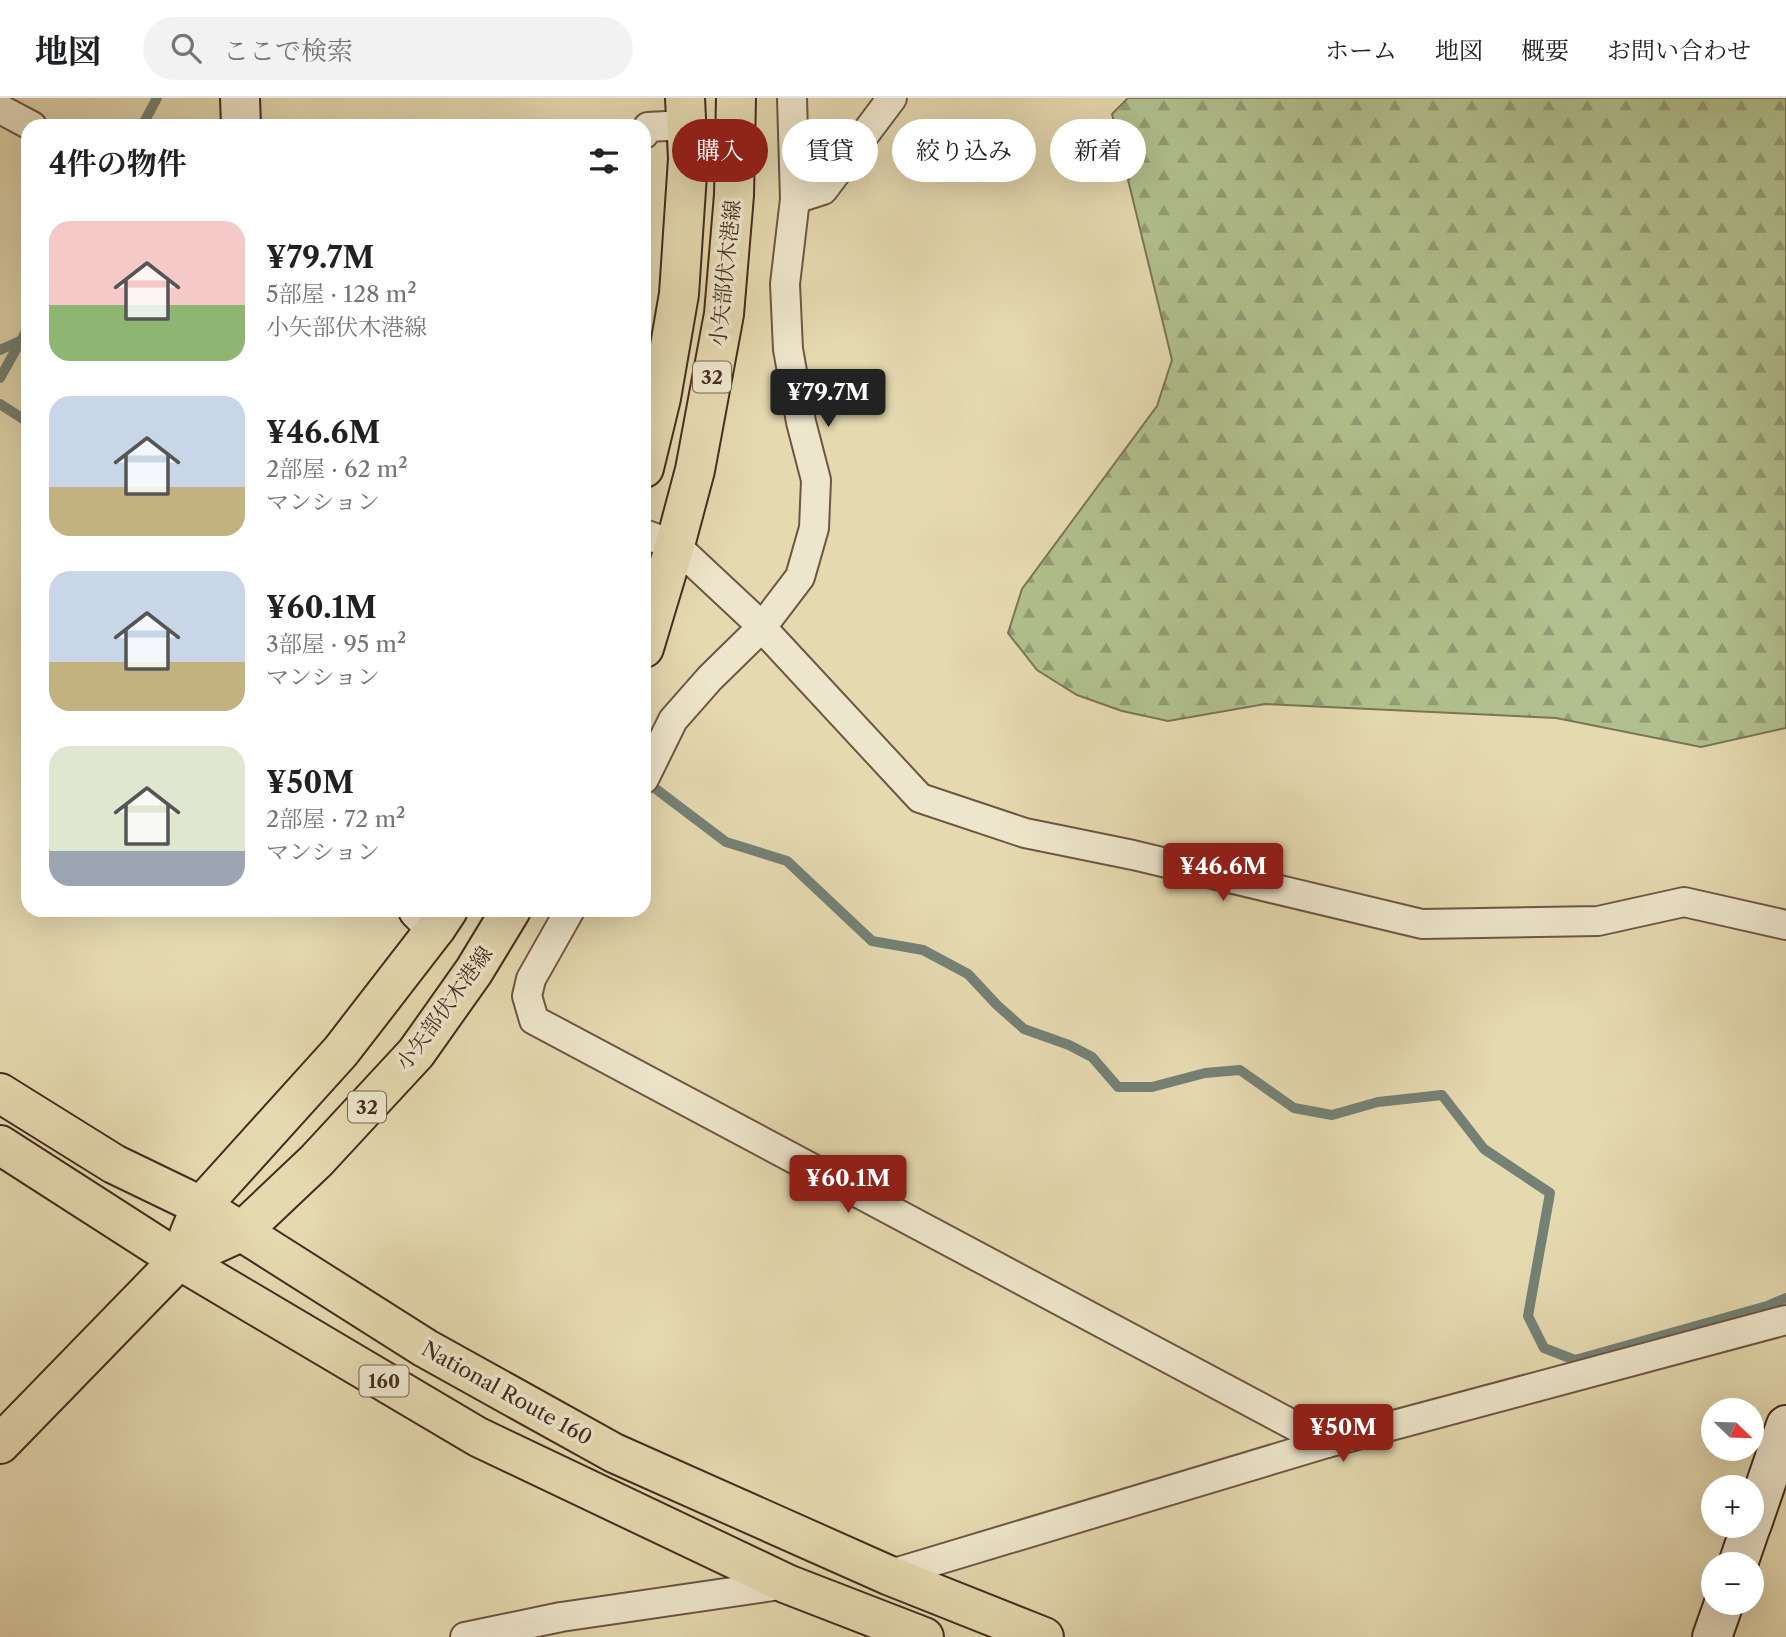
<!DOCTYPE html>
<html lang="ja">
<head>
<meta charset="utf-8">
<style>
	:root { --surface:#fff; --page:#f2f2f2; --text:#202124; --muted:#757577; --line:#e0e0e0; --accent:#8f2418 }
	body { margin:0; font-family:"Libre Caslon Text","Noto Serif JP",serif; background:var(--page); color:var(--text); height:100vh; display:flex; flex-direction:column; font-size:26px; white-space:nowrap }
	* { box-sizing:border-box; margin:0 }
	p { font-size:23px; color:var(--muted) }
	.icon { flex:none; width:38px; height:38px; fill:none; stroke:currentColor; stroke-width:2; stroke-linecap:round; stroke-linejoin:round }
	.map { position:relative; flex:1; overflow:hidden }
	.side { position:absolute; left:21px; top:21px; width:630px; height:798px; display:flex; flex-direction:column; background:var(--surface); border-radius:21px; box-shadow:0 7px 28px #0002 }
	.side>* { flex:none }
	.top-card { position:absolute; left:672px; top:21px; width:665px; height:63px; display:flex; gap:14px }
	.needle { width:46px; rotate:113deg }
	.controls { position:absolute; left:1701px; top:1300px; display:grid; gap:14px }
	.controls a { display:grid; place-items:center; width:63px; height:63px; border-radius:50%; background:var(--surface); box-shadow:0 7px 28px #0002; font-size:35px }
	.price { position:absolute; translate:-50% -60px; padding:0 16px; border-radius:7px; background:var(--accent); color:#fff; font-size:23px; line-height:46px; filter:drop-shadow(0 2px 4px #0008) }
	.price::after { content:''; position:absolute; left:50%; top:42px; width:21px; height:16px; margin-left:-10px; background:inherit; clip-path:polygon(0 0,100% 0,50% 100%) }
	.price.on { background:#222; color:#fff }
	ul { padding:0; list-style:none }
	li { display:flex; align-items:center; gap:21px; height:175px; padding:0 28px }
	li span { display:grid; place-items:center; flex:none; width:196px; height:140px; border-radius:21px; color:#555 }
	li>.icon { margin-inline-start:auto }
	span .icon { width:84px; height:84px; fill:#fffc; stroke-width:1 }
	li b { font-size:30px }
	h2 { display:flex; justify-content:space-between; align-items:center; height:84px; padding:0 28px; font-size:30px }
	.chip { padding:0 24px; border-radius:32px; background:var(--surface); box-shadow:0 7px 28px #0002; font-size:24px; line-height:63px }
	.chip.on { background:var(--accent); color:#fff }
	header { display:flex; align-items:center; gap:42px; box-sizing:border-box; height:98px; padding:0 35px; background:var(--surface); border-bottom:2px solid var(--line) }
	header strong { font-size:33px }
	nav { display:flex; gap:38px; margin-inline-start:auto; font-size:24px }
	.search { width:490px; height:63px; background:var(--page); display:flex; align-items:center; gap:18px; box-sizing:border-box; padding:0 24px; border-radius:38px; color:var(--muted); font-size:26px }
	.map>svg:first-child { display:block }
	.forest { fill:url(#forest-firs); stroke:#7a7656; stroke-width:2 }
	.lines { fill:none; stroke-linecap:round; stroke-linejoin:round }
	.stream { stroke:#758175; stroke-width:10 }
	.street-casing { stroke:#6c5742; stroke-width:32 }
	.secondary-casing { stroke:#442c1e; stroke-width:42 }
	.primary-casing { stroke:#442c1e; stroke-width:42 }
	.highway-casing { stroke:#442c1e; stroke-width:42 }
	.street { stroke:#eee6cc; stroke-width:28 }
	.secondary { stroke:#eee6cc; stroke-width:38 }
	.primary { stroke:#e5d9b0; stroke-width:38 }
	.highway { stroke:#e5d9b0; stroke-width:38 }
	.labels { text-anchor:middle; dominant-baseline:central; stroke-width:7; stroke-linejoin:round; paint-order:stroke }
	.shield { fill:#eee6cc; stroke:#776452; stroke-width:2 }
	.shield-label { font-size:19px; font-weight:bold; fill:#442c1e }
	.street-label { font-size:21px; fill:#442c1e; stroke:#eee6cc }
</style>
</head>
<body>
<header>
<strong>地図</strong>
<div class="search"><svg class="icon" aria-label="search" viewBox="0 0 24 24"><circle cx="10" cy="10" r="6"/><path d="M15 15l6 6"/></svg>ここで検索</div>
<nav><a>ホーム</a><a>地図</a><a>概要</a><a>お問い合わせ</a></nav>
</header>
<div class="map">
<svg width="1786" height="1539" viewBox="0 0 1786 1539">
	<defs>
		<pattern id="forest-firs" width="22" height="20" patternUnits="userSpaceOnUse" patternTransform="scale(1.75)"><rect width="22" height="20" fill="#b1c08e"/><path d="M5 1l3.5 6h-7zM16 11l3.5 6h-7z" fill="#929c73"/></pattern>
	</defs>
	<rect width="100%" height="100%" fill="#e5d9b0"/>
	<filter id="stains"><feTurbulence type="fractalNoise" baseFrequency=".00286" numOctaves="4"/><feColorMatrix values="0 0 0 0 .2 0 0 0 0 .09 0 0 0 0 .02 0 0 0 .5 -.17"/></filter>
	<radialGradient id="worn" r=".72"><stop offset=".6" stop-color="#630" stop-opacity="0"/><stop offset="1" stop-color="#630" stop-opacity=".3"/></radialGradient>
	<polygon class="forest" points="1128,0 1786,0 1786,630 1701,649 1556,620 1265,606 1168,623 1122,613 1077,597 1037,572 1008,535 1022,491 1157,308 1172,262 1112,16"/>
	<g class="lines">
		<g class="stream">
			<polyline points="142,28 157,0"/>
			<polyline points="0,252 20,243"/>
			<polyline points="0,280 28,230"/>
			<polyline points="0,306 28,324"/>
			<polyline points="644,682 726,744 787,763 872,843 923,852 968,876 997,907 1024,931 1069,947 1092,959 1118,989 1152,989 1205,975 1240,972 1294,1010 1332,1017 1378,1004 1442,997 1484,1051 1550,1095 1528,1218 1544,1250 1575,1262 1767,1208 1786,1200"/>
		</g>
		<defs>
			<g id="street">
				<polyline points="0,11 32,28"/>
				<polyline points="644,36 648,29 686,27"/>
				<polyline points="795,101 823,92 892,0"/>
				<polyline points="644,436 675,447 752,519 920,700 1025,735 1133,757 1422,826 1598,823 1684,804 1786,827"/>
				<polyline points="644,681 673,622 710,580 762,529 800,479 814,430 816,382 801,324 788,251 785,186 795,101 792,0"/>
				<polyline points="570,812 531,881 527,898 534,922 1327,1345"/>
				<polyline points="888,1477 1327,1345 1786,1222"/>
				<polyline points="465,1539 561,1519 787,1486"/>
			</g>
			<g id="secondary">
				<polyline points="240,0 241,28"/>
				<polyline points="418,812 436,830"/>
				<polyline points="1752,1426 1786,1327"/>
				<polyline points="1738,1466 1751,1428"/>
				<polyline points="1712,1539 1724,1505"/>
			</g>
			<g id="primary">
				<polyline points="644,370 661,300 679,196 688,61 685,0"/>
				<polyline points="644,550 675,447 695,372 724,216 734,97 736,0"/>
				<polyline points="189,1137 201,1108 341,953 436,830 448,812"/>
				<polyline points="0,1346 179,1162 241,1134 316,1063 416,955 474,873 511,812"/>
			</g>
			<g id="highway">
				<polyline points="0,995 114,1066 201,1108 425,1250 614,1355 888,1477 1044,1539"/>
				<polyline points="0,1047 179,1162 478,1339 787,1486 924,1539"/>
			</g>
		</defs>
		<use href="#street" class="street-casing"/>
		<use href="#secondary" class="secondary-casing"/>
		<use href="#primary" class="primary-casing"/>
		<use href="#highway" class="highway-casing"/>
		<use href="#street" class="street"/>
		<use href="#secondary" class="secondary"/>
		<use href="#primary" class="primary"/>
		<use href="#highway" class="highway"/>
	</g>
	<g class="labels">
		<g class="shield">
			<rect x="693" y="263.5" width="38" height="31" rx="5"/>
			<rect x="348" y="993.5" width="38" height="31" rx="5"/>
			<rect x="359.5" y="1267.5" width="49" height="31" rx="5"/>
		</g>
		<g class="shield-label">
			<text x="712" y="279">32</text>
			<text x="367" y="1009">32</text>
			<text x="384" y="1283">160</text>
		</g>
		<g class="street-label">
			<text transform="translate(725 175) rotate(-84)">小矢部伏木港線</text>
			<text transform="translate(444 910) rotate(-54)">小矢部伏木港線</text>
			<text transform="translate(507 1295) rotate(29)">National Route 160</text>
		</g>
	</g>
	<rect width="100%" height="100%" filter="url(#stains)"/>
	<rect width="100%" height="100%" fill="url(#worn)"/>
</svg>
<div class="controls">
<a><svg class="needle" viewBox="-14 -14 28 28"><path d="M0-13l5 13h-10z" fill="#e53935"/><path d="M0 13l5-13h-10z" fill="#757577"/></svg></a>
<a>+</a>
<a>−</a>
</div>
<b class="price on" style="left:828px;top:331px">¥79.7M</b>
<b class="price" style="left:1223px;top:805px">¥46.6M</b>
<b class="price" style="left:848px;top:1117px">¥60.1M</b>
<b class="price" style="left:1343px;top:1366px">¥50M</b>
<div class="top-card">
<a class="chip on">購入</a>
<a class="chip">賃貸</a>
<a class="chip">絞り込み</a>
<a class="chip">新着</a>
</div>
<section class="side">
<h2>4件の物件<svg class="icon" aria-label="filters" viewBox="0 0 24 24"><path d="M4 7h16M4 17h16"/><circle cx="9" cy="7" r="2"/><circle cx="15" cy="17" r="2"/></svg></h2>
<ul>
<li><span style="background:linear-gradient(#f6c9c9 60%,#8fb573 0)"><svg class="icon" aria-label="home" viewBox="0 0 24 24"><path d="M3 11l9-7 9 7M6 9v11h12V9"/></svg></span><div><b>¥79.7M</b><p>5部屋 · 128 m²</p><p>小矢部伏木港線</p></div></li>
<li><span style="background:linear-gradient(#c9d6e8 65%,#c2b280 0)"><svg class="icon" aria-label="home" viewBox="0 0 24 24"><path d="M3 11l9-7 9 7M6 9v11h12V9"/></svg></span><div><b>¥46.6M</b><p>2部屋 · 62 m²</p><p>マンション</p></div></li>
<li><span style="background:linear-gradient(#c9d6e8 65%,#c2b280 0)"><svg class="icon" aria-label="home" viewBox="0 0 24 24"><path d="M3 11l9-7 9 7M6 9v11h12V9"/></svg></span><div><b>¥60.1M</b><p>3部屋 · 95 m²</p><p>マンション</p></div></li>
<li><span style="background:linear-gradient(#dfe7d0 75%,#9aa5b1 0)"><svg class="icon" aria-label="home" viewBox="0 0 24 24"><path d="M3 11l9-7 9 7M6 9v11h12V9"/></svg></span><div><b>¥50M</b><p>2部屋 · 72 m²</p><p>マンション</p></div></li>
</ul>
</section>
</div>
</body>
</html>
